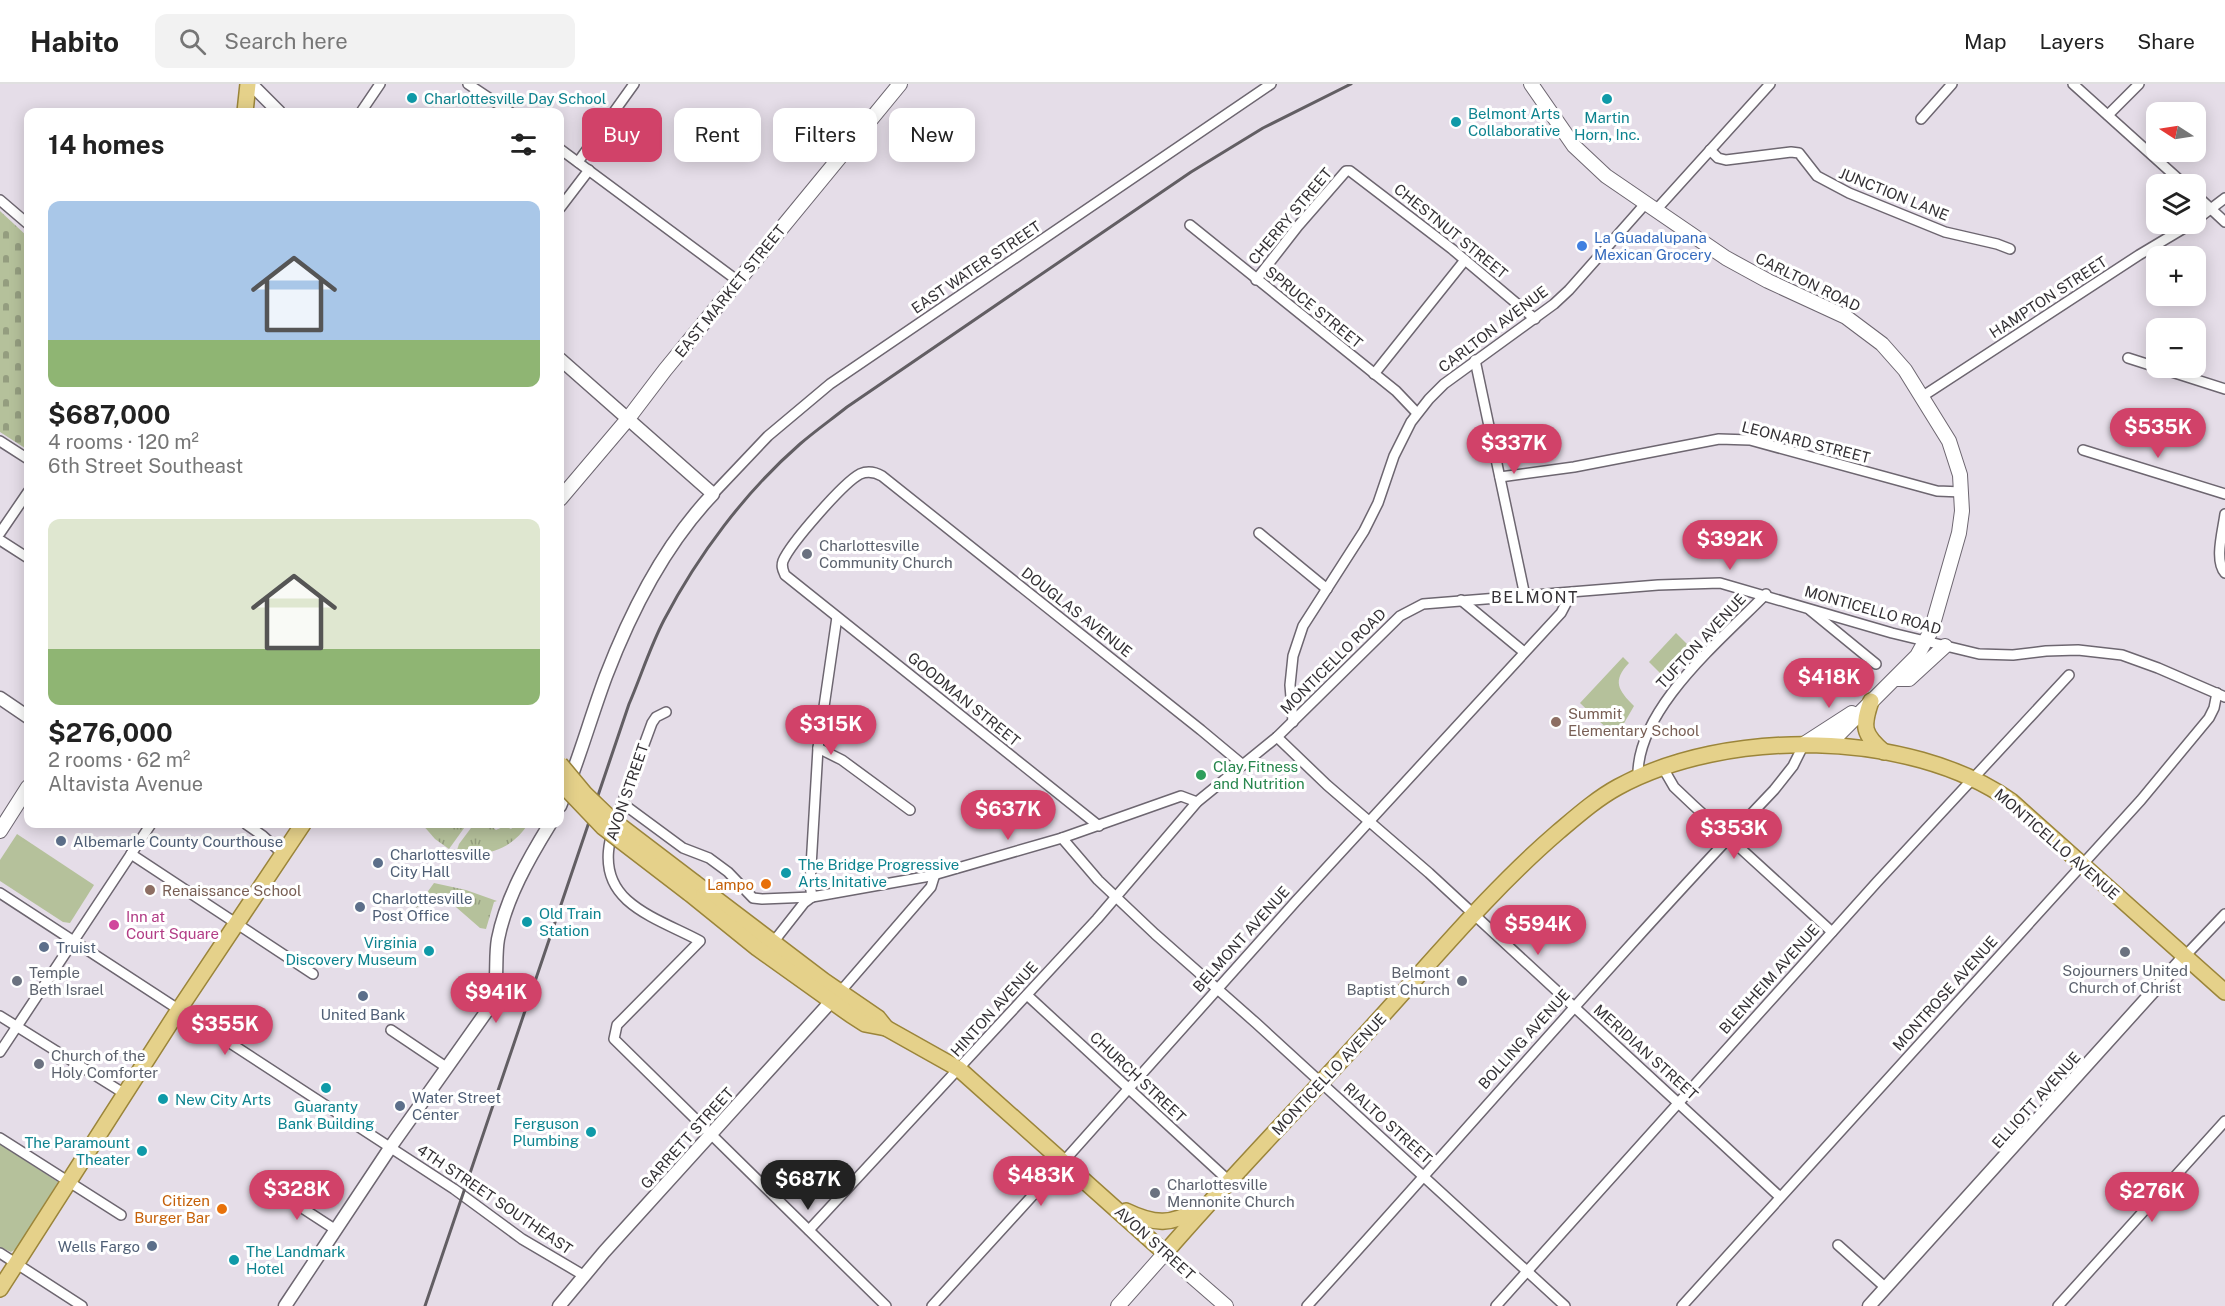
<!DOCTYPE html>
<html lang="en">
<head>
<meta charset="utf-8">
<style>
	:root { --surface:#fff; --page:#f2f2f2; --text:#222; --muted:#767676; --line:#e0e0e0; --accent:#d14269 }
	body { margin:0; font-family:"Public Sans",sans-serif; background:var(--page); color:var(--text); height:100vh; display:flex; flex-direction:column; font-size:22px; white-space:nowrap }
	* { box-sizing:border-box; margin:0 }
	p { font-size:20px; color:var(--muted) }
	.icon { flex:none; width:33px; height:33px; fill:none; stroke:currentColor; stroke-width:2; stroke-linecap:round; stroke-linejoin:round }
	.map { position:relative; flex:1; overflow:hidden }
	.side { position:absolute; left:24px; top:24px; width:540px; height:720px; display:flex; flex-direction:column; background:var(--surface); border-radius:12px; box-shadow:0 3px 15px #0003 }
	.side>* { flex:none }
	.banner { position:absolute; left:582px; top:24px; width:570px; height:54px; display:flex; gap:12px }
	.needle { width:39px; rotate:282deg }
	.buttons { position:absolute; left:2146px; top:18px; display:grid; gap:12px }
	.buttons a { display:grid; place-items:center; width:60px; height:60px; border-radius:12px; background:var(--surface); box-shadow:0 3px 15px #0003; font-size:30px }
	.price { position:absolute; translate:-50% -51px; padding:0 14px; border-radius:21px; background:var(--accent); color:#fff; font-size:20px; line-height:39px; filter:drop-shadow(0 2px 3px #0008) }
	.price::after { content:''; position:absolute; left:50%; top:36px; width:18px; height:14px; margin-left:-9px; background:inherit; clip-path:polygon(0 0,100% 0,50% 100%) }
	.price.active { background:#222; color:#fff }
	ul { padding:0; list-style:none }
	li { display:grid; align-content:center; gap:12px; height:318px; padding:0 24px }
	li span { display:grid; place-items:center; height:186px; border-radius:12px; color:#555 }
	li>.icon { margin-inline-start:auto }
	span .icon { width:108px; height:108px; fill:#fffc; stroke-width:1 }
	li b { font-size:26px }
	h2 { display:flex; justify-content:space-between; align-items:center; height:72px; padding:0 24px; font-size:26px }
	.chip { padding:0 21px; border-radius:12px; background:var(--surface); box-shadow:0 3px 15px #0003; font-size:21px; line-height:54px }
	.chip.active { background:var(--accent); color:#fff }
	header { display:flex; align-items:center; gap:36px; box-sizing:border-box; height:84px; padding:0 30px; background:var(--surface); border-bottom:2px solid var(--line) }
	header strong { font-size:28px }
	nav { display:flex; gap:33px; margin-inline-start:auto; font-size:21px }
	.search { width:420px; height:54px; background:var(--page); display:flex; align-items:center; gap:15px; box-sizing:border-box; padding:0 21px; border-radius:12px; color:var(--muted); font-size:22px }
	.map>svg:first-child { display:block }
	.grass { fill:url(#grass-tufts) }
	.cemetery { fill:url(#cemetery-stones) }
	.green { fill:#b5c19b }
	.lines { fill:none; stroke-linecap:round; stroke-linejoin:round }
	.minor-casing { stroke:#6d6670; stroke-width:12 }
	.tertiary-casing { stroke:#6d6670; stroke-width:15 }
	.secondary-casing { stroke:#6d6670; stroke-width:16 }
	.primary-casing { stroke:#9b853a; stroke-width:18 }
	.minor { stroke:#fff; stroke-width:9 }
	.tertiary { stroke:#fff; stroke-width:12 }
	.secondary { stroke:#fff; stroke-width:14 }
	.primary { stroke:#e5d18a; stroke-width:15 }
	.rail { stroke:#625e63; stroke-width:3 }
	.primary-bridge-casing { stroke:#9b853a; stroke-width:18; stroke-linecap:butt }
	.primary-bridge { stroke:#e5d18a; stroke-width:15 }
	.culture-dot { fill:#0f9aa8; stroke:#fff; stroke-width:2 }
	.shop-dot { fill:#3f7fe0; stroke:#fff; stroke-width:2 }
	.worship-dot { fill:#6b7280; stroke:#fff; stroke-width:2 }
	.education-dot { fill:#8d6e63; stroke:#fff; stroke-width:2 }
	.leisure-dot { fill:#2e9e5b; stroke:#fff; stroke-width:2 }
	.service-dot { fill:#5c6f8a; stroke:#fff; stroke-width:2 }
	.food-dot { fill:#e8710a; stroke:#fff; stroke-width:2 }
	.hotel-dot { fill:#d1479c; stroke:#fff; stroke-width:2 }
	.labels { text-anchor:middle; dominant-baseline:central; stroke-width:6; stroke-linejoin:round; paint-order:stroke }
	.culture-label { font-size:15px; fill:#0d838f; stroke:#fff; text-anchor:start }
	.street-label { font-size:15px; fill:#343135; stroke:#fff }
	.shop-label { font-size:15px; fill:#366cbe; stroke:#fff; text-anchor:start }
	.worship-label { font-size:15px; fill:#5b616d; stroke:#fff; text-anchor:start }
	.education-label { font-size:15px; fill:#785e54; stroke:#fff; text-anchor:start }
	.leisure-label { font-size:15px; fill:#27864d; stroke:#fff; text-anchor:start }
	.service-label { font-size:15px; fill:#4e5e75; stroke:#fff; text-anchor:start }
	.food-label { font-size:15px; fill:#c56008; stroke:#fff; text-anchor:end }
	.hotel-label { font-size:15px; fill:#b23c85; stroke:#fff; text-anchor:start }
	.neighbourhood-label { font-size:16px; letter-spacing:1.5px; fill:#343135; stroke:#fff }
</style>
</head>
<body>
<header>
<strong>Habito</strong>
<div class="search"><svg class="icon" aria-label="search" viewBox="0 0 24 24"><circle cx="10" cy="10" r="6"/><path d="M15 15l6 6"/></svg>Search here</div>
<nav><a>Map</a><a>Layers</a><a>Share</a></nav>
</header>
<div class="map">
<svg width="2225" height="1222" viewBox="0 0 2225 1222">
	<defs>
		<pattern id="grass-tufts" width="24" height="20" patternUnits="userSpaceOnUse" patternTransform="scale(1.5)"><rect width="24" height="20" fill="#b5c19b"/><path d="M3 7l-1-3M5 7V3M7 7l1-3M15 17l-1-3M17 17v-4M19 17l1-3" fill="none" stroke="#949d7f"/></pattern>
		<pattern id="cemetery-stones" width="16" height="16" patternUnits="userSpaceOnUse" patternTransform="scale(1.5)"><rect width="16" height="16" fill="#b5c19b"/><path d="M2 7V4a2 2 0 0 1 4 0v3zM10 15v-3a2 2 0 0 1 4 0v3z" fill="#949d7f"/></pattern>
	</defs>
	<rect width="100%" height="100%" fill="#e5dde8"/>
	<g class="grass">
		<polygon points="422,740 467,740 449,765 435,755"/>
		<path d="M474,740L480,744C487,740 490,740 496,746L505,742L511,745L516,740H528C513,764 485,776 457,766L459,760Z"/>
		<polygon points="434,799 466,806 497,817 494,818 486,845 480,844 441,810 431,813 415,825"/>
	</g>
	<polygon class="cemetery" points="0,127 28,153 28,366 0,348"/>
	<g class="green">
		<polygon points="1676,549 1691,564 1664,593 1649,578"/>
		<path d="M1623,573L1629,579C1612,597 1618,606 1634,622L1616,653L1580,619Z"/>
		<polygon points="17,750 94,801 70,839 63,838 0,797 0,776"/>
		<polygon points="0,1060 58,1098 16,1165 11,1168 0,1163"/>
	</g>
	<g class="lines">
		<defs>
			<g id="minor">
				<polyline points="468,0 510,28"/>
				<polyline points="2073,0 2184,100"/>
				<polyline points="361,28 380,0"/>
				<polyline points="2108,31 2139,0"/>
				<polyline points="1921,35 1952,0"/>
				<polyline points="560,65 738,197"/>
				<polyline points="1710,66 1718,74 1726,76 1791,68 1799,69 1817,92 1849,109 1945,148 1997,160 2010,165"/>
				<polyline points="578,78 634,0"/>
				<polyline points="2196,111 2225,138"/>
				<polyline points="0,116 28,140"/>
				<polyline points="560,124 589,86"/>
				<polyline points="1656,126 1770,0"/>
				<polyline points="2196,136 2225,114"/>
				<polyline points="1190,141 1396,307 1417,329"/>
				<polyline points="1256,196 1298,142 1346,87 1350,87 1452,165 1535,235"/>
				<polyline points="2128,274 2225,305"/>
				<polyline points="1475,276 1525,512"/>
				<polyline points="1374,290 1465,176"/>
				<polyline points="1923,312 2139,171 2191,140"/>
				<polyline points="0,357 28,375"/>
				<polyline points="2083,366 2225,410"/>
				<polyline points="1500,393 1574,383 1719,355 1750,356 1937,407 1962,408"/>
				<polyline points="713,410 768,352 830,300 1271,0"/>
				<path d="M2225,430C2223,446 2214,477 2225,489"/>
				<polyline points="0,449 28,408"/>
				<polyline points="1259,449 1327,505"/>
				<polyline points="0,456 28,474"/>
				<polyline points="1461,516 1524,568"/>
				<polyline points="1810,526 1876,580"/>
				<path d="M666,628L656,633L652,639C644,661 636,682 628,704C614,741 592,784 627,816C647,834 676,844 700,857L617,941L614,955L886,1222"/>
				<polyline points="1293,638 1290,601 1293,572 1303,542 1364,447 1378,419 1394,372 1411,338 1429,315 1444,300 1554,220 1569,206 1646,119"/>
				<polyline points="1277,653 1327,701 1429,789 1780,1113"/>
				<polyline points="818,664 842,676 910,726"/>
				<polyline points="1663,684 1674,703 1693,721 1832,848"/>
				<path d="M1638,694C1635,626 1721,556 1766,510"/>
				<polyline points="622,719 683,764 709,774 728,788 753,814 762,815 812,813 930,792 1062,754 1181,712 1197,718"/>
				<polyline points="246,740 263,752 283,770"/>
				<path d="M1099,742L785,491C783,486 781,483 783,477C790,460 843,399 860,390C867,387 875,388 882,392L1201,646L1243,681"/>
				<polyline points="1062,754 1098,796 1155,850 1256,939 1565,1222"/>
				<polyline points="131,770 313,890"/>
				<polyline points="0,809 454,1105 522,1155 583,1191"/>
				<polyline points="812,813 810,800 818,664 837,533"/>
				<polyline points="771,861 804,819 812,813"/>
				<polyline points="2185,872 2225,830"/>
				<polyline points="840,908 931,803 935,790"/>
				<polyline points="1027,911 1229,1097"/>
				<polyline points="0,932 125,1010"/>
				<polyline points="391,946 446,983"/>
				<polyline points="0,968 151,740"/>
				<polyline points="0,1054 121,1131"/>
				<polyline points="273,1105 336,1146"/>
				<polyline points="809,1146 1097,835 1197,718 1277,653 1400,532 1423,520 1658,501 1720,499 1892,549 1979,570 2013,571 2046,567 2078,566 2122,571 2158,584 2225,613"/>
				<polyline points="1838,1161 1886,1204"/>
				<polyline points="0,1169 82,1222"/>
				<polyline points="932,1222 1064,1077 1296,817 1561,529 1572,508"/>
				<path d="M1307,1222C1463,1051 1614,874 1774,706L1793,682L1804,660"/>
				<polyline points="1496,1222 1877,798 2069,591"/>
				<polyline points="1682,1222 2141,716 2209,634 2214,624 2217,609"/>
				<polyline points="2058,1222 2225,1037"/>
			</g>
			<g id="tertiary">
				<polyline points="251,0 279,28"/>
				<path d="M560,275L713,410C665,460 631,527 606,592C590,635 578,679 560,722"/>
				<polyline points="0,614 28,633"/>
				<path d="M285,1222L394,1058L489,924C500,902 494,878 498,855C506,814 529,774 550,740"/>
				<polyline points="559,1222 604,1168 836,912"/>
				<polyline points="1869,1222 2185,872"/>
			</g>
			<g id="secondary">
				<polyline points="1531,0 1574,62 1606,92 1726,174 1768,197 1846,233 1882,260 1905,286 1949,357 1960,391 1962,427 1959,449 1931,547 1917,572 1828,661"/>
				<polyline points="560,415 627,336 665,286 900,0"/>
				<polyline points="1895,595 1909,595 1945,562"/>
				<polyline points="1804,660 1852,629"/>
				<polyline points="0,747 28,703"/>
				<polyline points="1118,1222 1165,1169 1226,1222"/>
			</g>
			<g id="primary">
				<polyline points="245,28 248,0"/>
				<path d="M1871,617C1862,643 1863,650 1884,668"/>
				<polyline points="695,799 824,897 878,934 886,944"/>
				<path d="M689,809L757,864L851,931L865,940L886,944L959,985L1165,1169C1235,1088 1310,1012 1381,933C1439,869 1493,804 1558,748C1577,732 1596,715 1618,703C1726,644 1909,645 2011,717L2225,908"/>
				<path d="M1126,1127C1155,1141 1171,1141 1199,1125"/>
				<polyline points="0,1205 178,927 303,740"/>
			</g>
		</defs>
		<use href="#minor" class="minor-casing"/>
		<use href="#tertiary" class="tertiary-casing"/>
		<use href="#secondary" class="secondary-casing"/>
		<use href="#primary" class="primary-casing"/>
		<use href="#minor" class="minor"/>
		<use href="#tertiary" class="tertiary"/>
		<use href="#secondary" class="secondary"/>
		<use href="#primary" class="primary"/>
		<path class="rail" d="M425,1222L629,620C641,592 650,563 664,536C698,471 745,408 800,360C815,347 832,335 847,323L1191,88L1263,44L1351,0"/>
		<defs>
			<g id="primary-bridge">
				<polyline points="560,680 585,710 611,735 695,799"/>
				<polyline points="560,698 603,743 689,809"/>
			</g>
		</defs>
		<use href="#primary-bridge" class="primary-bridge-casing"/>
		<use href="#primary-bridge" class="primary-bridge"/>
	</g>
	<g class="culture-dot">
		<circle cx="412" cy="14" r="6"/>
		<circle cx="1607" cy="15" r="6"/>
		<circle cx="1456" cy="38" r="6"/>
		<circle cx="786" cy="789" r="6"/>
		<circle cx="527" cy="838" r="6"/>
		<circle cx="429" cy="867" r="6"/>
		<circle cx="326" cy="1004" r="6"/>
		<circle cx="163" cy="1015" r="6"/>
		<circle cx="591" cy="1048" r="6"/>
		<circle cx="142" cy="1067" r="6"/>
		<circle cx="234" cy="1176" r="6"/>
	</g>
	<circle class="shop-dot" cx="1582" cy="162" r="6"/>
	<g class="worship-dot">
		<circle cx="807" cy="470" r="6"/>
		<circle cx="2125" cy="868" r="6"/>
		<circle cx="17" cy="897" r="6"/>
		<circle cx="1462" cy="897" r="6"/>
		<circle cx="39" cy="980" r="6"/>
		<circle cx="1155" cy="1109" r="6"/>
	</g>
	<g class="education-dot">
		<circle cx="1556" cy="638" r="6"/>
		<circle cx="150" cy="806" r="6"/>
	</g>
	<circle class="leisure-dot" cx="1201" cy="691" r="6"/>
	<g class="service-dot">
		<circle cx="61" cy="757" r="6"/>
		<circle cx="378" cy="779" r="6"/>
		<circle cx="360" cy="823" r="6"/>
		<circle cx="44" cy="863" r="6"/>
		<circle cx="363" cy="912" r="6"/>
		<circle cx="400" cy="1022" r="6"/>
		<circle cx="152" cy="1162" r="6"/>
	</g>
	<g class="food-dot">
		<circle cx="766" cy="800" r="6"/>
		<circle cx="222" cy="1125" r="6"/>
	</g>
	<circle class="hotel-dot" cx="114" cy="841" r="6"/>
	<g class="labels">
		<g class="culture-label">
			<text x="424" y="14">Charlottesville Day School</text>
			<text x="1468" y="29">Belmont Arts<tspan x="1468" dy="17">Collaborative</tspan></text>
			<text x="1607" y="33" text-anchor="middle">Martin<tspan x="1607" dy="17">Horn, Inc.</tspan></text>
			<text x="798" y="780">The Bridge Progressive<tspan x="798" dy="17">Arts Initative</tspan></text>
			<text x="539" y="829">Old Train<tspan x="539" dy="17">Station</tspan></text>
			<text x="417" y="858" text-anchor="end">Virginia<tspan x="417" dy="17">Discovery Museum</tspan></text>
			<text x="175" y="1015">New City Arts</text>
			<text x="326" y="1022" text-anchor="middle">Guaranty<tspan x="326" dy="17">Bank Building</tspan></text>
			<text x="579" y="1039" text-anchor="end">Ferguson<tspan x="579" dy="17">Plumbing</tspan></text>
			<text x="130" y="1058" text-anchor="end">The Paramount<tspan x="130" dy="17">Theater</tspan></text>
			<text x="246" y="1167">The Landmark<tspan x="246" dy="17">Hotel</tspan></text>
		</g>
		<g class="street-label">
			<text transform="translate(1894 110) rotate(22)">JUNCTION LANE</text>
			<text transform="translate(1290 132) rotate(-50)">CHERRY STREET</text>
			<text transform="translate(1451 147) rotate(39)">CHESTNUT STREET</text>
			<text transform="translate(976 183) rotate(-34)">EAST WATER STREET</text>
			<text transform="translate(1808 198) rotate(26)">CARLTON ROAD</text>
			<text transform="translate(730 207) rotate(-51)">EAST MARKET STREET</text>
			<text transform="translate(2048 213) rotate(-33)">HAMPTON STREET</text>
			<text transform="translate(1314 223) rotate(39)">SPRUCE STREET</text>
			<text transform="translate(1493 245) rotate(-37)">CARLTON AVENUE</text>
			<text transform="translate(1806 358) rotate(14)">LEONARD STREET</text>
			<text transform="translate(1873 526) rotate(16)">MONTICELLO ROAD</text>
			<text transform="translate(1077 528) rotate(38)">DOUGLAS AVENUE</text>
			<text transform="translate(1701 557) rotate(-47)">TUFTON AVENUE</text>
			<text transform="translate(1333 577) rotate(-45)">MONTICELLO ROAD</text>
			<text transform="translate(964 615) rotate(39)">GOODMAN STREET</text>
			<text transform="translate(627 708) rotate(-71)">AVON STREET</text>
			<text transform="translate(2057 760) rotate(41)">MONTICELLO AVENUE</text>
			<text transform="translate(1241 855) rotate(-48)">BELMONT AVENUE</text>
			<text transform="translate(1769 895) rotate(-48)">BLENHEIM AVENUE</text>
			<text transform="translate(1945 909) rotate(-48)">MONTROSE AVENUE</text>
			<text transform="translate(994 925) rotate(-48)">HINTON AVENUE</text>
			<text transform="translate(1524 955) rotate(-48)">BOLLING AVENUE</text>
			<text transform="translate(1646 968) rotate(42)">MERIDIAN STREET</text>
			<text transform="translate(1329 990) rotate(-47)">MONTICELLO AVENUE</text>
			<text transform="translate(1138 993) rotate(43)">CHURCH STREET</text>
			<text transform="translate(2036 1016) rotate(-48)">ELLIOTT AVENUE</text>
			<text transform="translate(1388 1039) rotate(42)">RIALTO STREET</text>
			<text transform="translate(687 1054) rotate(-48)">GARRETT STREET</text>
			<text transform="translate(495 1115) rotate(34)">4TH STREET SOUTHEAST</text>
			<text transform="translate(1155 1159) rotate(42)">AVON STREET</text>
		</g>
		<g class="shop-label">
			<text x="1594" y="153">La Guadalupana<tspan x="1594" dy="17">Mexican Grocery</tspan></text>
		</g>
		<g class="worship-label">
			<text x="819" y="461">Charlottesville<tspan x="819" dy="17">Community Church</tspan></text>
			<text x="2125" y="886" text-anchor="middle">Sojourners United<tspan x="2125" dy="17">Church of Christ</tspan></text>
			<text x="29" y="888">Temple<tspan x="29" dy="17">Beth Israel</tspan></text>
			<text x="1450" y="888" text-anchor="end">Belmont<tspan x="1450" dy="17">Baptist Church</tspan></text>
			<text x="51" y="971">Church of the<tspan x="51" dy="17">Holy Comforter</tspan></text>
			<text x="1167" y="1100">Charlottesville<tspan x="1167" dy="17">Mennonite Church</tspan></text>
		</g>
		<g class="education-label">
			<text x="1568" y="629">Summit<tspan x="1568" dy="17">Elementary School</tspan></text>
			<text x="162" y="806">Renaissance School</text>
		</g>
		<g class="leisure-label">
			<text x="1213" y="682">Clay Fitness<tspan x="1213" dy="17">and Nutrition</tspan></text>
		</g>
		<g class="service-label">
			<text x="73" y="757">Albemarle County Courthouse</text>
			<text x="390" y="770">Charlottesville<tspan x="390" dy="17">City Hall</tspan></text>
			<text x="372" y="814">Charlottesville<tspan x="372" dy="17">Post Office</tspan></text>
			<text x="56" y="863">Truist</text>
			<text x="363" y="930" text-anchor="middle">United Bank</text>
			<text x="412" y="1013">Water Street<tspan x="412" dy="17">Center</tspan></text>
			<text x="140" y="1162" text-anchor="end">Wells Fargo</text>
		</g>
		<g class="food-label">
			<text x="754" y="800">Lampo</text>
			<text x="210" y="1116">Citizen<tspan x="210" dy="17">Burger Bar</tspan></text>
		</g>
		<g class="hotel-label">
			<text x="126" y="832">Inn at<tspan x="126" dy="17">Court Square</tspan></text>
		</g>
		<g class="neighbourhood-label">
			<text x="1535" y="513">BELMONT</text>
		</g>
	</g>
</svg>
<div class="buttons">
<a><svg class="needle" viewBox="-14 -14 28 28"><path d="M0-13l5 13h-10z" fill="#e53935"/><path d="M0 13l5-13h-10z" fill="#767676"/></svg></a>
<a><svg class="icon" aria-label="layers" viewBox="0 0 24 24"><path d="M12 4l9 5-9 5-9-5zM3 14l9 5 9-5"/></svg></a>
<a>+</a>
<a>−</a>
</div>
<b class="price" style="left:2158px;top:375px">$535K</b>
<b class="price" style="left:1514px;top:391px">$337K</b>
<b class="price" style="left:1730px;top:487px">$392K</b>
<b class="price" style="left:1829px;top:625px">$418K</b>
<b class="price" style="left:831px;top:672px">$315K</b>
<b class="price" style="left:1008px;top:757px">$637K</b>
<b class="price" style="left:1734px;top:776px">$353K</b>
<b class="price" style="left:1538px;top:872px">$594K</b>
<b class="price" style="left:496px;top:940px">$941K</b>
<b class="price" style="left:225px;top:972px">$355K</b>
<b class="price" style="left:1041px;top:1123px">$483K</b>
<b class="price active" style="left:808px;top:1127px">$687K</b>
<b class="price" style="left:297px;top:1137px">$328K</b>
<b class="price" style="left:2152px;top:1139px">$276K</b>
<div class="banner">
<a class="chip active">Buy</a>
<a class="chip">Rent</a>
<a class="chip">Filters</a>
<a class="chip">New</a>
</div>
<section class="side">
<h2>14 homes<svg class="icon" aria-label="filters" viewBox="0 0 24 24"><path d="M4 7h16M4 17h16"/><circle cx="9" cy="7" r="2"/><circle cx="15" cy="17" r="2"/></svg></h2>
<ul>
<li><span style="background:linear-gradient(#a9c7e8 75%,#8fb573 0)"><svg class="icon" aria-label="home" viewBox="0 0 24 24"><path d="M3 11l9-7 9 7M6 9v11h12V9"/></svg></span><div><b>$687,000</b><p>4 rooms · 120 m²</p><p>6th Street Southeast</p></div></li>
<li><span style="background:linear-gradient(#dfe7d0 70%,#8fb573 0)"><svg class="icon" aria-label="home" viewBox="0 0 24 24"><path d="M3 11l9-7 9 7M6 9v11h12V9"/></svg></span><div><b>$276,000</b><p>2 rooms · 62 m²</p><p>Altavista Avenue</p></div></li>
</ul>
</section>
</div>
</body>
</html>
